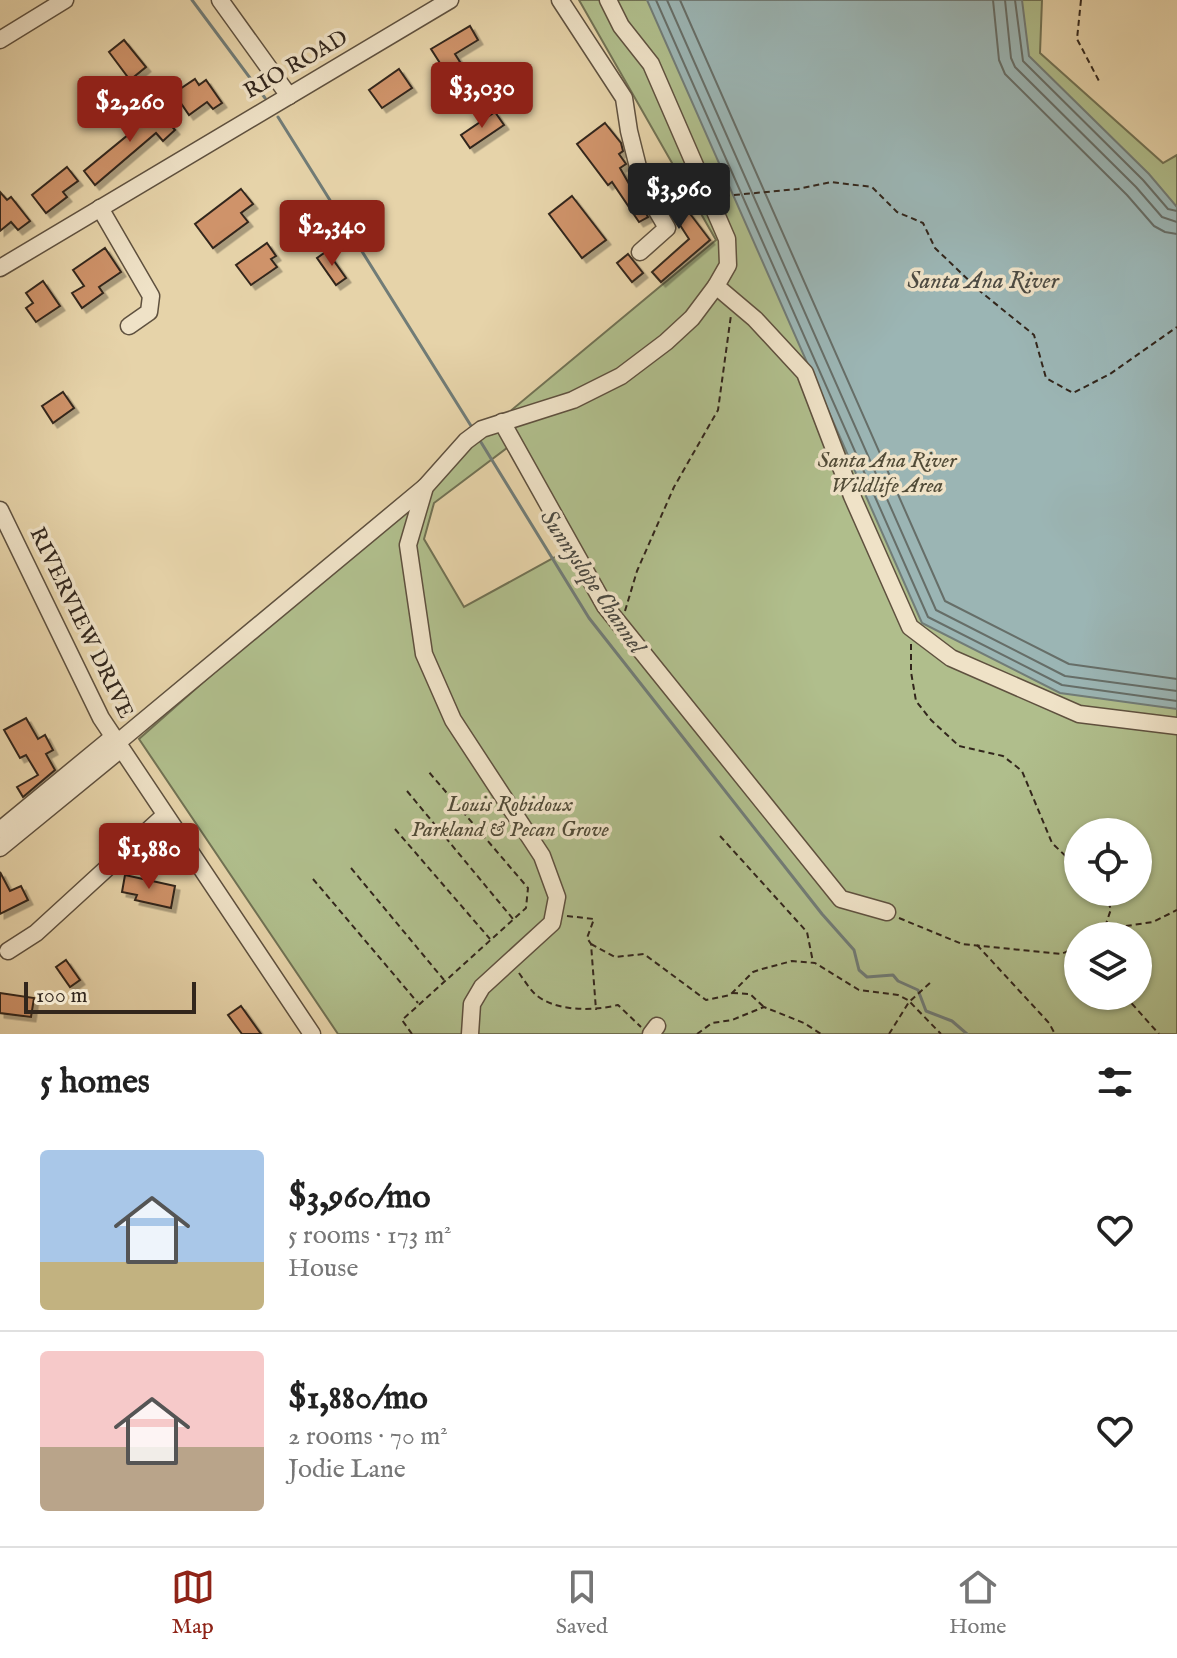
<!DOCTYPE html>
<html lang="en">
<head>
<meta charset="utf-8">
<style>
	:root { --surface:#fff; --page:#f6f6f6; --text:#222; --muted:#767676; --line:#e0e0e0; --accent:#8f2418 }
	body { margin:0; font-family:"IM FELL English",serif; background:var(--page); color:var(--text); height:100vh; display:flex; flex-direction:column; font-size:30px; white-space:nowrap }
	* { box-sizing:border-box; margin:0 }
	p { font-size:26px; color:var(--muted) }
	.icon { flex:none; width:44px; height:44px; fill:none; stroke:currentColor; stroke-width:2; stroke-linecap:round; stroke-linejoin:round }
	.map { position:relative; height:1034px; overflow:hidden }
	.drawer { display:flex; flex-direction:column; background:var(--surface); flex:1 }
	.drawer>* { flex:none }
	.tools { position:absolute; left:1064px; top:818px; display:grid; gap:16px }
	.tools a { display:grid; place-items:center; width:88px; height:88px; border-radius:50%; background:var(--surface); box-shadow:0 2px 6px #0004; font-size:40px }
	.scale { position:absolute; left:24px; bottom:20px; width:172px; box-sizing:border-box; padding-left:8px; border:4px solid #32261c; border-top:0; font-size:22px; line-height:28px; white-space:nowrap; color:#32261c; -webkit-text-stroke:6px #efe2c7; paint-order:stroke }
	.price { position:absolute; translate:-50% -68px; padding:0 18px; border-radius:8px; background:var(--accent); color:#fff; font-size:26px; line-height:52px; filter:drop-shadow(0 2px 4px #0008) }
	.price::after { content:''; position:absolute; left:50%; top:48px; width:24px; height:18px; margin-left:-12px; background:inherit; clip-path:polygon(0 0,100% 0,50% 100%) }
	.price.selected { background:#222; color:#fff }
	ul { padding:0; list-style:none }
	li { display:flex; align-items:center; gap:24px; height:200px; padding:0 40px }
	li+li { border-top:2px solid var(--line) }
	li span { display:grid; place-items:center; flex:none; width:224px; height:160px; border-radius:8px; color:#555 }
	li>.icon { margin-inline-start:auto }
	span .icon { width:96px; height:96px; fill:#fffc; stroke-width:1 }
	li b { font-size:34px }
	h2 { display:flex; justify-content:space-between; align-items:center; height:96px; padding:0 40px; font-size:34px }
	.tab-bar { display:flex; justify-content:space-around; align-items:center; height:112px; border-top:2px solid var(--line); background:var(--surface); font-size:22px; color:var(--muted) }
	.tab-bar a { display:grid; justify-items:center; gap:4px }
	.tab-bar .selected { color:var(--accent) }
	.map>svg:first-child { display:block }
	.green { fill:#b0be8c; stroke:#717254; stroke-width:2; fill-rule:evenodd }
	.water { fill:#9bb5b4; stroke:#717c77; stroke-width:2 }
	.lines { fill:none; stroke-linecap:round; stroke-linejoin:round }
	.shore { stroke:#666e68; stroke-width:2 }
	.stream { stroke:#717c77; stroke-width:3 }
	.building { fill:#cf936a; stroke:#32261c; stroke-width:2; filter:url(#shadow) }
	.minor-casing { stroke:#5f513f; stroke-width:19 }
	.path { stroke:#32261c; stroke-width:2; stroke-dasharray:6 4; stroke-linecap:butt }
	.minor { stroke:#efe2c7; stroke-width:16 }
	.labels { text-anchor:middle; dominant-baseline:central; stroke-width:7; stroke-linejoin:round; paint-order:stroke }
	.street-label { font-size:22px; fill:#32261c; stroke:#efe2c7 }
	.park-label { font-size:22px; font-style:italic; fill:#524c38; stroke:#efe2c7 }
	.water-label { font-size:24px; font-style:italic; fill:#4c4a42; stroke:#efe2c7 }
</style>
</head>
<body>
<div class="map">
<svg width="1177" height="1034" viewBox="0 0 1177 1034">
	<defs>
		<filter id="shadow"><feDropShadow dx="4.5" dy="4.5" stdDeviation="0" flood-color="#0004"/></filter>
	</defs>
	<rect width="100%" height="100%" fill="#e6d3a9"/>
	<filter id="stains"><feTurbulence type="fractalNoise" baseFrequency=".0025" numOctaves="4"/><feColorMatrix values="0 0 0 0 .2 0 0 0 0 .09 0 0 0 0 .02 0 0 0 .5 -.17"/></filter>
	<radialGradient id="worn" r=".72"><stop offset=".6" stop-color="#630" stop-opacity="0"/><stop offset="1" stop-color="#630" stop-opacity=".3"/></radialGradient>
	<path class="green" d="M579,0H1042L1040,53L1163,163L1177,155V1034H338L139,739L490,428L716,240ZM507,448L577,545L464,607L424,539L434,503ZM1078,832H1138V892H1078ZM1078,936H1138V996H1078Z"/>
	<polygon class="water" points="647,0 1022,0 1029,56 1149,174 1177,207 1177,709 1060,693 922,623"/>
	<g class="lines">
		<g class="shore">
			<polyline points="656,0 928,617 1062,685 1177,701"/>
			<polyline points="667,0 936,610 1065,676 1177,691"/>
			<polyline points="680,0 945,601 1069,664 1177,679"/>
			<polyline points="993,0 999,60 1005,74 1127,195 1154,226 1165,232 1177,234"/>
			<polyline points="1005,0 1011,58 1015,67 1136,187 1162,217 1177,222"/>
			<polyline points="1015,0 1023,61 1143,180 1168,209 1177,211"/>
		</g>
		<g class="stream">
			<polyline points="192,0 265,98"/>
			<polyline points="278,117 473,429"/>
			<polyline points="479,439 589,618 822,914 854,950 859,970 867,977 893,975 898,981 918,990 926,1011 952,1021 967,1034"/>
		</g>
	</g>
	<g class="building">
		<polygon points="470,26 478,40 455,54 460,62 445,71 431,49"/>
		<polygon points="124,40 146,67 130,80 109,52"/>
		<polygon points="399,69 412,88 382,108 369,90"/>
		<polygon points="195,79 199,85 206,80 222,103 213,109 207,102 189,115 174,93"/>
		<polygon points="147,108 160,123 165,118 175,130 163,141 156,133 95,185 84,171 129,134 124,128"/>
		<polygon points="495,112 504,125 470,148 461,135"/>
		<polygon points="605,123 621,143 623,151 619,154 626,164 620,168 648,217 639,222 612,182 608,185 577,144"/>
		<polygon points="67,167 78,181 63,192 67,197 46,213 32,195"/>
		<polygon points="659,173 710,240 661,282 652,272 689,239 653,183 652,178"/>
		<polygon points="241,189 253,204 241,213 248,222 213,248 195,224"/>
		<polygon points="0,192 7,200 11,197 30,221 18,230 11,222 0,231"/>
		<polygon points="572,196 606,240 582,258 549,214"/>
		<polygon points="267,243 276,256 271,259 277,267 251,285 236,265"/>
		<polygon points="105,248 121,272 99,287 103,293 82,308 72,293 84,286 73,270"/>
		<polygon points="327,251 346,278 336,285 317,258"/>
		<polygon points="628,254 643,273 632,282 617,263"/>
		<polygon points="43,281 60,306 36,322 26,308 33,303 26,293"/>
		<polygon points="63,392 74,408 53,423 42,406"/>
		<polygon points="26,718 38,739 45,735 53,750 46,754 55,770 23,797 17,787 38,775 26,755 20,758 4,730"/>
		<polygon points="0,872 10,891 21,886 28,900 0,914"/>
		<polygon points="125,875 175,886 171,908 135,900 137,895 122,892"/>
		<polygon points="66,960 80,980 70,987 56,967"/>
		<polygon points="0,993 34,998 31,1017 0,1013"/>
		<polygon points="241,1006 261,1034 242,1034 228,1015"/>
	</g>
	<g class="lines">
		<defs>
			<g id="minor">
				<polyline points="220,0 289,96"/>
				<polyline points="560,0 624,98 629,131 643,187 667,228 640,252"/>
				<polyline points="0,40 65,0"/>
				<polyline points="100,208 151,296 149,312 129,326"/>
				<polyline points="0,268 450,0"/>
				<polyline points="716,286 755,319 805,373 852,496 910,627 951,658 1079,714 1177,726"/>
				<polyline points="502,422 605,606 841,899 887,912"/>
				<polyline points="0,510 101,718 312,1034"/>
				<polyline points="117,743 425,487"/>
				<polyline points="0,830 113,737"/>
				<polyline points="0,848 121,749"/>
				<polyline points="8,951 36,933 165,815"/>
				<polyline points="470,1034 472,1004 482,987 552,923 557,897 542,856 453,720 424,654 408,545 425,487 466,441 482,429 573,400 621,376 666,342 692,318 716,286 728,265 727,239 651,64 621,26 608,0"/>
				<polyline points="651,1034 657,1026"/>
			</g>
		</defs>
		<use href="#minor" class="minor-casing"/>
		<g class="path">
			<polyline points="1081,0 1077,39 1099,81"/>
			<polyline points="724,196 798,189 831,182 872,187 897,212 923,223 935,248 981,292 1034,335 1046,378 1073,393 1110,374 1177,327"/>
			<polyline points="625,611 637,571 674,487 718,410 731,315"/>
			<polyline points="911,644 911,672 916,701 931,720 959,746 1003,756 1022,771 1052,843 1078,868"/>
			<polyline points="407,791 513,919"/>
			<polyline points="395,829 490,939"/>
			<polyline points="720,836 807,932 813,962"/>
			<polyline points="351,868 444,980"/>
			<polyline points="313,879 418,1003"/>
			<polyline points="567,916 594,919 587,938 591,944 596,1010"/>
			<polyline points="899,918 962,944 1061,954 1078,947"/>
			<polyline points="1106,929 1153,922 1177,910"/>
			<polyline points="1102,936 1111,909 1103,892"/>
			<polyline points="591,944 615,957 644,954 706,1000 730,995 753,972 762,969 792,961 815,963 859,990 898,995 908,1000 941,1034"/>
			<polyline points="977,945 1049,1023 1055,1034"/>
			<path d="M519,973C524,980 529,988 535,994C555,1012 593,1011 618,1005L641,1027"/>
			<polyline points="732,993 750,994 764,1007"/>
			<polyline points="1125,996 1159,1034"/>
			<polyline points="412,1034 402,1020 526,908 528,888 428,771"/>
			<polyline points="697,1034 712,1023 732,1020 764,1007 804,1023 821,1034"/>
			<polyline points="889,1034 909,1002 931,982"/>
		</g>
		<use href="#minor" class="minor"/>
	</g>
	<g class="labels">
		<g class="street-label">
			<text transform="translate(296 65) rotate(-30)">RIO ROAD</text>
			<text transform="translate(81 623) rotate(64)">RIVERVIEW DRIVE</text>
		</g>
		<g class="park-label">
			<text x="887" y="461">Santa Ana River<tspan x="887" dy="25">Wildlife Area</tspan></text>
			<text x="510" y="805">Louis Robidoux<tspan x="510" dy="25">Parkland &amp; Pecan Grove</tspan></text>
		</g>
		<g class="water-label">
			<text x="983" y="281">Santa Ana River</text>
			<text transform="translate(592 582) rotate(56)">Sunnyslope Channel</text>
		</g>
	</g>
	<rect width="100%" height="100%" filter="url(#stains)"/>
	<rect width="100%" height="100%" fill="url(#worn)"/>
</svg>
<div class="tools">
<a><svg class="icon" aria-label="locate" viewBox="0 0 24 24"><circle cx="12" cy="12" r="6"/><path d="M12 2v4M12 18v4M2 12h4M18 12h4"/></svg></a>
<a><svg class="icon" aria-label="layers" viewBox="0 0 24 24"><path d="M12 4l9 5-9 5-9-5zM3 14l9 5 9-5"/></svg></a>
</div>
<div class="scale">100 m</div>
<b class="price" style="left:482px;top:130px">$3,030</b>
<b class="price" style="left:130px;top:144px">$2,260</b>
<b class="price selected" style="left:679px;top:231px">$3,960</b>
<b class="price" style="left:332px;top:268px">$2,340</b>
<b class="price" style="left:149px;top:891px">$1,880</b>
</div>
<section class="drawer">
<h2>5 homes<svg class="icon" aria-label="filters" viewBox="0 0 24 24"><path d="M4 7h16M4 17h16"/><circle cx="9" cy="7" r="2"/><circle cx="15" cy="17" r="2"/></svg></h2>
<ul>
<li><span style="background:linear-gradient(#a9c7e8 70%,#c2b280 0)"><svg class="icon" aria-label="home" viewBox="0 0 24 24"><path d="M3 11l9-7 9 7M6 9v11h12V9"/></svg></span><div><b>$3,960/mo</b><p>5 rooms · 173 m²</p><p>House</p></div><svg class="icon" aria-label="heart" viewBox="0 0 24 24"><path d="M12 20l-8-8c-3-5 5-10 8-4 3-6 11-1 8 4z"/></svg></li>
<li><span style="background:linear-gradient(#f6c9c9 60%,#b9a48a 0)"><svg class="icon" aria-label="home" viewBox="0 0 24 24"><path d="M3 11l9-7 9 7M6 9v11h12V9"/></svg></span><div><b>$1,880/mo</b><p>2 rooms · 70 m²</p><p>Jodie Lane</p></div><svg class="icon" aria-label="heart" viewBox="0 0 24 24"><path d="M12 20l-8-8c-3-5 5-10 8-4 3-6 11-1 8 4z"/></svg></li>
</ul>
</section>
<nav class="tab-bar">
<a class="selected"><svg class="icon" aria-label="map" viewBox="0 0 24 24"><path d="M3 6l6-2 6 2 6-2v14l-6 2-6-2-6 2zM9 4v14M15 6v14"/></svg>Map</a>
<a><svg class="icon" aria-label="saved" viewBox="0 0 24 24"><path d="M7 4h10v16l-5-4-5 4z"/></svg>Saved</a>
<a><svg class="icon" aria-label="home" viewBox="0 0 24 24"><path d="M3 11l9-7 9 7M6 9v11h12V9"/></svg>Home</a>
</nav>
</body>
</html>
